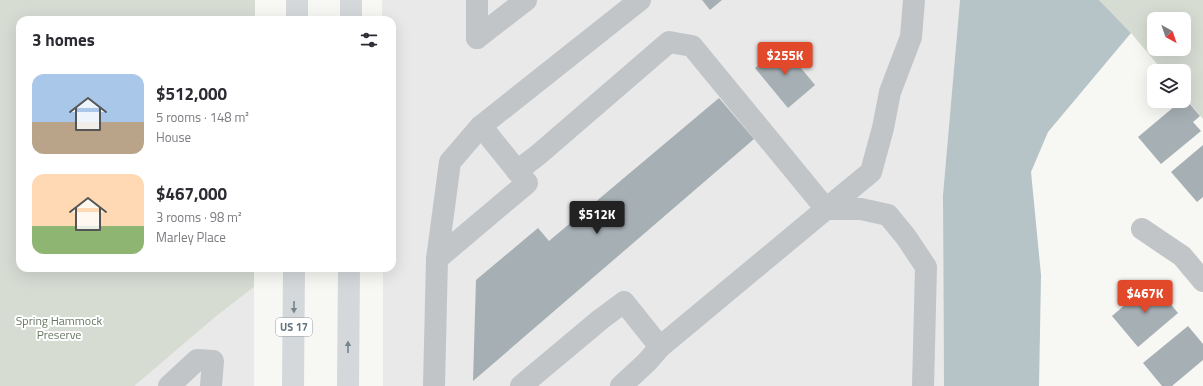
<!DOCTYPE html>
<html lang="en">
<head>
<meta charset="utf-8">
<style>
	:root { --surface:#fff; --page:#f2f2f3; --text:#2b2b33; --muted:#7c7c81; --accent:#e1492a }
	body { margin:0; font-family:"Titillium Web",sans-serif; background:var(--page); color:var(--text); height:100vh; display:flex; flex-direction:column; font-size:15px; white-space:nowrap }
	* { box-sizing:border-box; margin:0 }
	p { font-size:13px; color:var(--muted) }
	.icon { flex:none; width:22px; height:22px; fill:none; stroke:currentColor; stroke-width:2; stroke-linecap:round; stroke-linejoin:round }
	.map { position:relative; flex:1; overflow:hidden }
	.drawer { position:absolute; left:16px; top:16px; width:380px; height:256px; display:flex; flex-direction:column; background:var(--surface); border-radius:12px; box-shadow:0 4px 16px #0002 }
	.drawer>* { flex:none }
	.needle { width:26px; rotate:140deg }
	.controls { position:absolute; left:1147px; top:12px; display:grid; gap:8px }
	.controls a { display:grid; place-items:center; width:44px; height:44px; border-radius:8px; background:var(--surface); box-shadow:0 4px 16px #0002; font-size:20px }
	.price { position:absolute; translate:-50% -34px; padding:0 9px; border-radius:4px; background:var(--accent); color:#fff; font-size:13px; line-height:26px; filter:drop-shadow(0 1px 2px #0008) }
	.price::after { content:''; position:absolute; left:50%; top:24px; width:12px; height:9px; margin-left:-6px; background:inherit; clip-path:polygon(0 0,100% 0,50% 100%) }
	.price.current { background:#222; color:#fff }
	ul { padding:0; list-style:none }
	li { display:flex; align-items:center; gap:12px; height:100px; padding:0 16px }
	li span { display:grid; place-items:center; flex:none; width:112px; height:80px; border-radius:12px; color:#555 }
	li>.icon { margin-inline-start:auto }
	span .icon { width:48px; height:48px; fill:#fffc; stroke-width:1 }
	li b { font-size:17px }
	h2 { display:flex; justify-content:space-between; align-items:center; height:48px; padding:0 16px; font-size:17px }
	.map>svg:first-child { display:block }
	.built { fill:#e8e9e8 }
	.green { fill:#d7dcd3; fill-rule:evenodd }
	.water { fill:#b6c3c7 }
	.building { fill:#a5afb4 }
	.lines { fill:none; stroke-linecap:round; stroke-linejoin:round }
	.minor { stroke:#c1c5c8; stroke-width:22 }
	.major { stroke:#d4d8db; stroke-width:22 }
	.oneway { fill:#74848d }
	.labels { text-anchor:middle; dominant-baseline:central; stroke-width:4; stroke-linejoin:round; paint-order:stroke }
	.shield { fill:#fff; stroke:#929ea5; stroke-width:1 }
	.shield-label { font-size:11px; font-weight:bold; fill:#63757f }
	.park-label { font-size:12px; fill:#677761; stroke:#fff }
</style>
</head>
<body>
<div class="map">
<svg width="1203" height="386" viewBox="0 0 1203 386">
	<rect width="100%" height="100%" fill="#f7f7f4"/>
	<g class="built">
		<polygon points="382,0 960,0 943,195 944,386 383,386 383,268 392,268 392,20 382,20"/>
		<polygon points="254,287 254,386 127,386"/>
	</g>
	<g class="green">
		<polygon points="0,0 255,0 255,20 20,20 20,268 254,268 254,287 214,318 134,386 0,386"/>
		<path d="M1099,0H1203V119L1184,96V71H1163L1131,33ZM1154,19H1184V49H1154Z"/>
	</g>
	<polygon class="water" points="960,0 1099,0 1131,33 1048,132 1031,172 1041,275 1039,386 944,386 943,195"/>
	<g class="building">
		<polygon points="702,0 722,0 710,10"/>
		<polygon points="782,45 815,85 788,108 755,68"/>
		<polygon points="1184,97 1200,116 1193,122 1201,131 1161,164 1138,137 1181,101 1184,101"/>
		<polygon points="719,98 754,139 473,381 476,280 538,228 549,241"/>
		<polygon points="1203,145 1203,197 1197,202 1171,172"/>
		<polygon points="1152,282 1178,313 1138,347 1112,316"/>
		<polygon points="1188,326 1203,344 1203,360 1172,386 1162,386 1143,363"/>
	</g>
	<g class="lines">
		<g class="minor">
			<polyline points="477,0 477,38"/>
			<polyline points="477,38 526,0"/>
			<polyline points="517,171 538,155 669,42 692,46 826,209 660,347"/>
			<polyline points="826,209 861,209 888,215 906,237 926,267 923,386"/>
			<polyline points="826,209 871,172 883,128 890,92 911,37 914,0"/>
			<polyline points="1142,229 1182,256 1203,281"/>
			<polyline points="437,259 450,162 481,126"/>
			<polyline points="169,386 197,360 213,361 211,386"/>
			<polyline points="434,386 437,259 527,183 481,126 640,0"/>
			<polyline points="521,386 601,319 624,302 660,347 647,362 621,386"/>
		</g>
		<g class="major">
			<polyline points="297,20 297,0"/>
			<polyline points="351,20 351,0"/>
			<polyline points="293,386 294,268"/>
			<polyline points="348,386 349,268"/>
		</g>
	</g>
	<defs><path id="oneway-solid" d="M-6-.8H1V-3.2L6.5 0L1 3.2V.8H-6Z"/></defs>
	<g class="oneway">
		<use href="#oneway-solid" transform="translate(294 307) rotate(91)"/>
		<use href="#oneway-solid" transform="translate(348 347) rotate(-90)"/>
	</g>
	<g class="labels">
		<rect class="shield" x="276" y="318" width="36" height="18" rx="3"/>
		<g class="shield-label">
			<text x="294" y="327">US 17</text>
		</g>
		<g class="park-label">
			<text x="59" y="320">Spring Hammock<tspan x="59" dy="14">Preserve</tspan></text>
		</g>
	</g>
</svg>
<div class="controls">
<a><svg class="needle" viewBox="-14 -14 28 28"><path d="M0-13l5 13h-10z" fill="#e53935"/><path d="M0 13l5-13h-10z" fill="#7c7c81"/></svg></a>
<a><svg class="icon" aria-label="layers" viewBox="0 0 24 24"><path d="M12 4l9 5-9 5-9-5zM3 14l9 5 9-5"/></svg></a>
</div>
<b class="price" style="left:785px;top:76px">$255K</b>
<b class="price current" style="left:597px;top:235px">$512K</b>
<b class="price" style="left:1145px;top:314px">$467K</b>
<section class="drawer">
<h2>3 homes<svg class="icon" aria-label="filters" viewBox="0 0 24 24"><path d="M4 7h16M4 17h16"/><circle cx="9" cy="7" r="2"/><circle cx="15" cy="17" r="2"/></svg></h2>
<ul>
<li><span style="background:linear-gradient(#a9c7e8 60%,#b9a48a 0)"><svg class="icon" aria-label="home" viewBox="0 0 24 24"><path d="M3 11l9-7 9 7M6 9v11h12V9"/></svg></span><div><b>$512,000</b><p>5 rooms · 148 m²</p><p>House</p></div></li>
<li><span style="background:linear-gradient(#ffd9b3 65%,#8fb573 0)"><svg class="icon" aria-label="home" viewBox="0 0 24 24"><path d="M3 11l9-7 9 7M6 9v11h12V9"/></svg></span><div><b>$467,000</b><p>3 rooms · 98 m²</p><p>Marley Place</p></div></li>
</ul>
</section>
</div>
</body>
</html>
